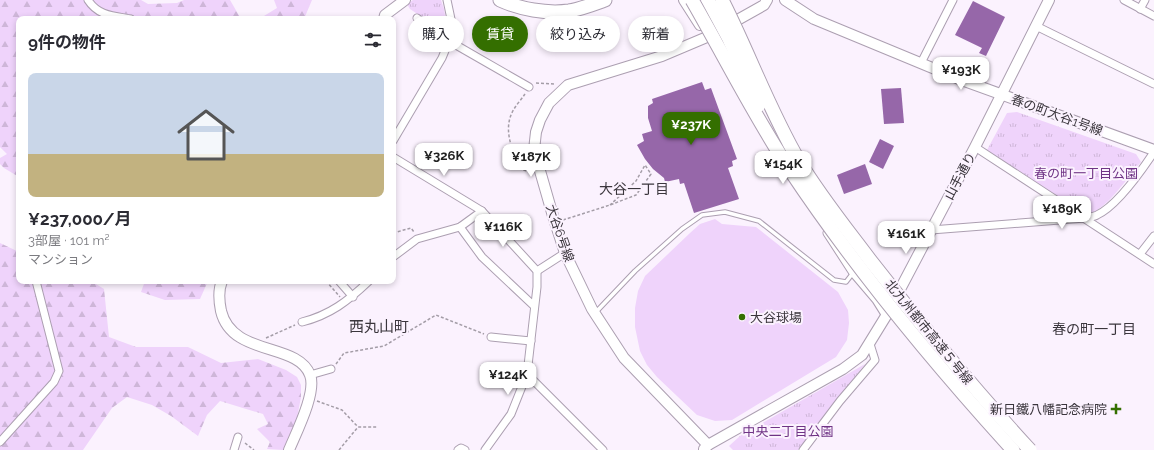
<!DOCTYPE html>
<html lang="ja">
<head>
<meta charset="utf-8">
<style>
	:root { --surface:#fff; --page:#f2f2f3; --text:#2b2b33; --muted:#7c7c81; --line:#e1e1e2; --accent:#346f00 }
	body { margin:0; font-family:Raleway,"Noto Sans JP",sans-serif; background:var(--page); color:var(--text); height:100vh; display:flex; flex-direction:column; font-size:15px; white-space:nowrap }
	* { box-sizing:border-box; margin:0 }
	p { font-size:13px; color:var(--muted) }
	.icon { flex:none; width:22px; height:22px; fill:none; stroke:currentColor; stroke-width:2; stroke-linecap:round; stroke-linejoin:round }
	.map { position:relative; flex:1; overflow:hidden }
	.details { position:absolute; left:16px; top:16px; width:380px; height:268px; display:flex; flex-direction:column; background:var(--surface); border-radius:8px; box-shadow:0 2px 6px #0003 }
	.details>* { flex:none }
	.guide { position:absolute; left:408px; top:16px; width:380px; height:36px; display:flex; gap:8px }
	.price { position:absolute; translate:-50% -34px; padding:0 9px; border-radius:8px; background:#fff; color:#222; font-size:13px; line-height:26px; filter:drop-shadow(0 1px 2px #0008) }
	.price::after { content:''; position:absolute; left:50%; top:24px; width:12px; height:9px; margin-left:-6px; background:inherit; clip-path:polygon(0 0,100% 0,50% 100%) }
	.price.selected { background:var(--accent); color:#fff }
	ul { padding:0; list-style:none }
	li { display:grid; align-content:center; gap:8px; height:212px; padding:0 12px }
	li+li { border-top:1px solid var(--line) }
	li span { display:grid; place-items:center; height:124px; border-radius:8px; color:#555 }
	li>.icon { margin-inline-start:auto }
	span .icon { width:72px; height:72px; fill:#fffc; stroke-width:1 }
	li b { font-size:17px }
	h2 { display:flex; justify-content:space-between; align-items:center; height:48px; padding:0 12px; font-size:17px }
	.tag { padding:0 14px; border-radius:18px; background:var(--surface); box-shadow:0 2px 6px #0003; font-size:14px; line-height:36px }
	.tag.selected { background:var(--accent); color:#fff }
	.map>svg:first-child { display:block }
	.grass { fill:url(#grass-tufts) }
	.forest { fill:url(#forest-firs) }
	.pitch { fill:#efd3fb }
	.building { fill:#9667a9 }
	.lines { fill:none; stroke-linecap:round; stroke-linejoin:round }
	.lane-casing { stroke:#ac9fb1; stroke-width:5.5 }
	.street-casing { stroke:#ac9fb1; stroke-width:9 }
	.secondary-casing { stroke:#ac9fb1; stroke-width:12 }
	.highway-casing { stroke:#ac9fb1; stroke-width:15 }
	.path { stroke:#a49da7; stroke-width:1.5; stroke-dasharray:3 2; stroke-linecap:butt }
	.lane { stroke:#fff; stroke-width:3.5 }
	.street { stroke:#fff; stroke-width:7 }
	.secondary { stroke:#fff; stroke-width:10 }
	.highway { stroke:#fff; stroke-width:13 }
	.highway-bridge-casing { stroke:#ac9fb1; stroke-width:15; stroke-linecap:butt }
	.highway-bridge { stroke:#fff; stroke-width:13 }
	.poi-dot { fill:#346f00; stroke:#fbf2fe; stroke-width:1.5 }
	.labels { text-anchor:middle; dominant-baseline:central; stroke-width:4; stroke-linejoin:round; paint-order:stroke }
	.street-label { font-size:13px; fill:#3b363d; stroke:#fbf2fe }
	.park-label { font-size:13px; fill:#6f3385; stroke:#fbf2fe }
	.poi-label { font-size:13px; fill:#3b363d; stroke:#fbf2fe; text-anchor:start }
	.neighbourhood-label { font-size:14px; fill:#3b363d; stroke:#fbf2fe }
	.quarter-label { font-size:15px; fill:#3b363d; stroke:#fbf2fe }
</style>
</head>
<body>
<div class="map">
<svg width="1154" height="450" viewBox="0 0 1154 450">
	<defs>
		<pattern id="grass-tufts" width="24" height="20" patternUnits="userSpaceOnUse"><rect width="24" height="20" fill="#efd3fb"/><path d="M3 7l-1-3M5 7V3M7 7l1-3M15 17l-1-3M17 17v-4M19 17l1-3" fill="none" stroke="#ceb6d8"/></pattern>
		<pattern id="forest-firs" width="22" height="20" patternUnits="userSpaceOnUse"><rect width="22" height="20" fill="#efd3fb"/><path d="M5 1l3.5 6h-7zM16 11l3.5 6h-7z" fill="#ceb6d8"/></pattern>
	</defs>
	<rect width="100%" height="100%" fill="#fbf2fe"/>
	<g class="grass">
		<polygon points="413,0 441,0 444,9 447,27 443,31 410,9 407,4"/>
		<path d="M1017,112L1136,154L1141,162C1127,178 1108,208 1089,214L1079,210L987,150L1007,113Z"/>
		<polygon points="865,364 798,450 733,450 729,446 740,436"/>
	</g>
	<g class="forest">
		<polygon points="0,0 141,0 148,4 177,3 184,0 230,0 241,19 19,19 19,177 4,168 0,164 0,158 7,154 0,147"/>
		<polygon points="274,0 312,0 304,19 259,19 277,8"/>
		<polygon points="0,243 19,252 19,281 91,281 104,289 109,337 136,347 188,347 221,363 258,359 286,370 297,377 301,385 301,397 297,418 283,450 267,449 270,442 257,429 268,424 263,414 220,401 207,415 198,436 171,416 152,405 127,397 112,408 83,450 0,450"/>
		<polygon points="145,281 208,281 200,299 165,300 141,292"/>
	</g>
	<polygon class="pitch" points="715,219 722,224 756,227 838,292 848,310 849,323 847,340 836,357 732,420 715,421 697,415 657,377 647,365 640,351 635,327 635,308 638,291 645,276 690,233 700,224"/>
	<g class="building">
		<polygon points="973,1 1005,17 986,56 979,53 982,48 955,35"/>
		<polygon points="702,82 705,90 711,88 737,159 732,161 733,166 728,168 739,199 694,213 684,183 680,184 679,179 665,182 664,178 653,169 645,159 637,145 644,141 642,134 652,131 648,118 648,106 653,103 652,99"/>
		<polygon points="901,88 904,123 884,124 881,89"/>
		<polygon points="880,139 894,146 883,169 869,162"/>
		<polygon points="865,164 872,184 844,194 837,175"/>
	</g>
	<g class="lines">
		<defs>
			<polyline id="lane" points="595,313 635,271 682,229 702,215 725,212 759,221 834,280 846,282 853,273"/>
			<g id="street">
				<path d="M88,0C98,16 114,16 131,19"/>
				<polyline points="1124,0 1154,16"/>
				<polyline points="1140,9 1145,0"/>
				<polyline points="417,18 449,41 529,87"/>
				<polyline points="1036,26 1154,84"/>
				<polyline points="921,63 953,0"/>
				<polyline points="393,141 442,58 449,41 451,19 447,0"/>
				<polyline points="975,147 1154,264"/>
				<polyline points="393,157 482,211 537,271 537,287 527,374 511,414 485,450"/>
				<polyline points="460,227 482,257 534,306"/>
				<path d="M931,230L1085,218C1089,217 1094,217 1097,215C1117,206 1142,170 1154,152"/>
				<polyline points="827,233 853,273 876,300 886,316"/>
				<polyline points="1140,254 1154,236"/>
				<polyline points="393,257 417,239 460,227 482,211"/>
				<polyline points="537,271 565,253"/>
				<polyline points="339,281 353,297"/>
				<path d="M302,322C330,315 348,301 369,281"/>
				<polyline points="491,337 531,341"/>
				<polyline points="527,374 603,450"/>
				<polyline points="310,375 331,369"/>
				<polyline points="0,442 54,382 59,371 36,281"/>
				<polyline points="234,450 238,437"/>
				<polyline points="458,450 461,448 465,450"/>
				<polyline points="803,450 840,401 875,360 870,344"/>
			</g>
			<g id="secondary">
				<polyline points="684,0 700,25"/>
				<polyline points="785,0 814,19 959,79 1154,150"/>
				<polyline points="384,19 385,15 405,0"/>
				<path d="M222,281C218,290 219,301 221,311C232,357 298,342 310,375C317,392 296,433 289,450"/>
				<polyline points="708,445 624,358 592,309 565,253 553,216 534,150 536,132 540,120 549,103 568,85 662,56 707,37 764,5 767,0"/>
				<polyline points="704,449 708,445 843,369 862,355 886,316 975,147 1049,0"/>
			</g>
			<path id="highway" d="M500,0C520,9 546,14 569,11C581,9 594,4 605,0"/>
		</defs>
		<use href="#lane" class="lane-casing"/>
		<use href="#street" class="street-casing"/>
		<use href="#secondary" class="secondary-casing"/>
		<use href="#highway" class="highway-casing"/>
		<g class="path">
			<polyline points="536,83 556,84"/>
			<path d="M525,94C521,100 514,107 511,115C504,133 513,151 520,169L530,172"/>
			<polyline points="563,220 610,205 636,195 651,174 645,165 636,181 610,205"/>
			<polyline points="393,233 411,228 414,232"/>
			<polyline points="326,281 340,297"/>
			<polyline points="266,338 295,325"/>
			<polyline points="336,364 344,353 384,346 436,315 484,334"/>
			<polyline points="317,401 342,410 358,427"/>
			<polyline points="245,443 254,450"/>
			<polyline points="339,450 358,427 378,427"/>
		</g>
		<use href="#lane" class="lane"/>
		<use href="#street" class="street"/>
		<use href="#secondary" class="secondary"/>
		<use href="#highway" class="highway"/>
		<defs>
			<g id="highway-bridge">
				<path d="M692,0C725,57 754,116 790,170C856,269 933,362 1013,450"/>
				<polyline points="708,0 729,39 759,105"/>
				<path d="M722,0C749,53 769,110 799,161C820,196 846,228 870,260C921,325 974,389 1030,450"/>
			</g>
		</defs>
		<use href="#highway-bridge" class="highway-bridge-casing"/>
		<use href="#highway-bridge" class="highway-bridge"/>
	</g>
	<g class="poi-dot">
		<circle cx="742" cy="317" r="4"/>
		<path d="M1114 403h4v4h4v4h-4v4h-4v-4h-4v-4h4z"/>
	</g>
	<g class="labels">
		<g class="street-label">
			<text transform="translate(1057 115) rotate(20)">春の町大谷1号線</text>
			<text transform="translate(960 176) rotate(-62)">山手通り</text>
			<text transform="translate(560 233) rotate(71)">大谷6号線</text>
			<text transform="translate(929 332) rotate(51)">北九州都市高速５号線</text>
		</g>
		<g class="park-label">
			<text x="1086" y="173">春の町一丁目公園</text>
			<text x="788" y="431">中央二丁目公園</text>
		</g>
		<g class="poi-label">
			<text x="750" y="317">大谷球場</text>
			<text x="1107" y="409" text-anchor="end">新日鐵八幡記念病院</text>
		</g>
		<g class="neighbourhood-label">
			<text x="634" y="189">大谷一丁目</text>
			<text x="1094" y="329">春の町一丁目</text>
		</g>
		<g class="quarter-label">
			<text x="379" y="327">西丸山町</text>
		</g>
	</g>
</svg>
<b class="price" style="left:961px;top:91px">¥193K</b>
<b class="price selected" style="left:691px;top:146px">¥237K</b>
<b class="price" style="left:444px;top:177px">¥326K</b>
<b class="price" style="left:531px;top:178px">¥187K</b>
<b class="price" style="left:783px;top:185px">¥154K</b>
<b class="price" style="left:1062px;top:230px">¥189K</b>
<b class="price" style="left:503px;top:248px">¥116K</b>
<b class="price" style="left:906px;top:255px">¥161K</b>
<b class="price" style="left:508px;top:396px">¥124K</b>
<div class="guide">
<a class="tag">購入</a>
<a class="tag selected">賃貸</a>
<a class="tag">絞り込み</a>
<a class="tag">新着</a>
</div>
<section class="details">
<h2>9件の物件<svg class="icon" aria-label="filters" viewBox="0 0 24 24"><path d="M4 7h16M4 17h16"/><circle cx="9" cy="7" r="2"/><circle cx="15" cy="17" r="2"/></svg></h2>
<ul>
<li><span style="background:linear-gradient(#c9d6e8 65%,#c2b280 0)"><svg class="icon" aria-label="home" viewBox="0 0 24 24"><path d="M3 11l9-7 9 7M6 9v11h12V9"/></svg></span><div><b>¥237,000/月</b><p>3部屋 · 101 m²</p><p>マンション</p></div></li>
</ul>
</section>
</div>
</body>
</html>
